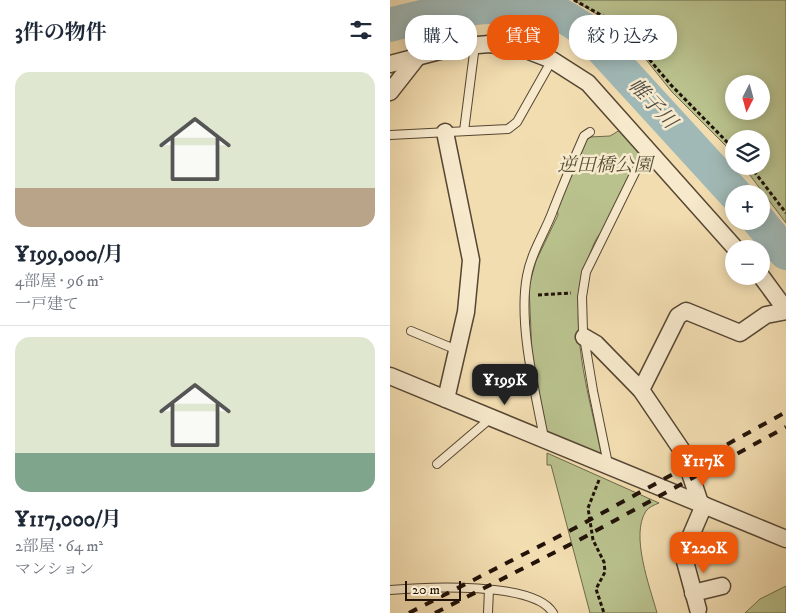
<!DOCTYPE html>
<html lang="ja">
<head>
<meta charset="utf-8">
<style>
	:root { --surface:#fff; --page:#f2f2f3; --text:#1f2937; --muted:#747a83; --line:#e0e1e3; --accent:#ea580c }
	body { margin:0; font-family:"IM FELL DW Pica","Noto Serif JP",serif; background:var(--page); color:var(--text); height:100vh; display:flex; flex-direction:column; font-size:19px; white-space:nowrap }
	* { box-sizing:border-box; margin:0 }
	p { font-size:16px; color:var(--muted) }
	.icon { flex:none; width:28px; height:28px; fill:none; stroke:currentColor; stroke-width:2; stroke-linecap:round; stroke-linejoin:round }
	.map { position:relative; flex:1; overflow:hidden }
	.sheet { display:flex; flex-direction:column; background:var(--surface); width:390px }
	.sheet>* { flex:none }
	.banner { position:absolute; left:15px; top:15px; width:305px; height:45px; display:flex; gap:10px }
	.needle { width:32px; rotate:186deg }
	.fabs { position:absolute; left:335px; top:75px; display:grid; gap:10px }
	.fabs a { display:grid; place-items:center; width:45px; height:45px; border-radius:50%; background:var(--surface); box-shadow:0 2px 12px #0003; font-size:25px }
	.scale { position:absolute; left:15px; bottom:12px; width:56px; box-sizing:border-box; padding-left:5px; border:2px solid #221309; border-top:0; font-size:14px; line-height:18px; white-space:nowrap; color:#221309; -webkit-text-stroke:4px #f7e9cc; paint-order:stroke }
	.price { position:absolute; translate:-50% -42px; padding:0 11px; border-radius:10px; background:var(--accent); color:#fff; font-size:16px; line-height:32px; filter:drop-shadow(0 1px 2px #0008) }
	.price::after { content:''; position:absolute; left:50%; top:30px; width:15px; height:11px; margin-left:-8px; background:inherit; clip-path:polygon(0 0,100% 0,50% 100%) }
	.price.on { background:#222; color:#fff }
	ul { padding:0; list-style:none }
	li { display:grid; align-content:center; gap:10px; height:265px; padding:0 15px }
	li+li { border-top:1px solid var(--line) }
	li span { display:grid; place-items:center; height:155px; border-radius:15px; color:#555 }
	li>.icon { margin-inline-start:auto }
	span .icon { width:90px; height:90px; fill:#fffc; stroke-width:1 }
	li b { font-size:21px }
	h2 { display:flex; justify-content:space-between; align-items:center; height:60px; padding:0 15px; font-size:21px }
	.pill { padding:0 18px; border-radius:20px; background:var(--surface); box-shadow:0 2px 12px #0003; font-size:18px; line-height:45px }
	.pill.on { background:var(--accent); color:#fff }
	main { display:flex; flex:1; min-height:0 }
	.map>svg:first-child { display:block }
	.green { fill:#b9c18d; stroke:#6e6a4b; fill-rule:evenodd }
	.lines { fill:none; stroke-linecap:round; stroke-linejoin:round }
	.river { stroke:#a0b9b7; stroke-width:34 }
	.lane-casing { stroke:#564633; stroke-width:10 }
	.street-casing { stroke:#564633; stroke-width:19 }
	.path { stroke:#221309; stroke-width:3; stroke-dasharray:4 2.5; stroke-linecap:butt }
	.lane { stroke:#f7e9cc; stroke-width:8 }
	.street { stroke:#f7e9cc; stroke-width:16 }
	.rail { stroke:#221309; stroke-width:4; stroke-dasharray:9 9; stroke-linecap:butt }
	.labels { text-anchor:middle; dominant-baseline:central; stroke-width:5; stroke-linejoin:round; paint-order:stroke }
	.park-label { font-size:19px; font-style:italic; fill:#575037; stroke:#f7e9cc }
	.water-label { font-size:20px; font-style:italic; fill:#4e4d46; stroke:#f7e9cc }
</style>
</head>
<body>
<main>
<section class="sheet">
<h2>3件の物件<svg class="icon" aria-label="filters" viewBox="0 0 24 24"><path d="M4 7h16M4 17h16"/><circle cx="9" cy="7" r="2"/><circle cx="15" cy="17" r="2"/></svg></h2>
<ul>
<li><span style="background:linear-gradient(#dfe7d0 75%,#b9a48a 0)"><svg class="icon" aria-label="home" viewBox="0 0 24 24"><path d="M3 11l9-7 9 7M6 9v11h12V9"/></svg></span><div><b>¥199,000/月</b><p>4部屋 · 96 m²</p><p>一戸建て</p></div></li>
<li><span style="background:linear-gradient(#dfe7d0 75%,#7fa58c 0)"><svg class="icon" aria-label="home" viewBox="0 0 24 24"><path d="M3 11l9-7 9 7M6 9v11h12V9"/></svg></span><div><b>¥117,000/月</b><p>2部屋 · 64 m²</p><p>マンション</p></div></li>
</ul>
</section>
<div class="map">
<svg width="396" height="613" viewBox="0 0 396 613">
	<rect width="100%" height="100%" fill="#f2ddb1"/>
	<filter id="stains"><feTurbulence type="fractalNoise" baseFrequency=".004" numOctaves="4"/><feColorMatrix values="0 0 0 0 .2 0 0 0 0 .09 0 0 0 0 .02 0 0 0 .5 -.17"/></filter>
	<radialGradient id="worn" r=".72"><stop offset=".6" stop-color="#630" stop-opacity="0"/><stop offset="1" stop-color="#630" stop-opacity=".3"/></radialGradient>
	<g class="green">
		<path d="M183,0H396V223L353,166H371V139H344V154L282,92L249,51L210,16ZM344,84H371V111H344Z"/>
		<path d="M230,130L252,152L214,230C206,236 203,246 199,256C174,321 199,392 212,458L155,432L142,355L139,286L146,261L168,215L167,208L196,141L200,137L220,136Z"/>
		<path d="M157,453L269,503C264,505 259,507 256,511C240,535 260,587 267,613H200L161,465H157Z"/>
		<polygon points="396,586 396,613 355,613 370,599"/>
	</g>
	<g class="lines">
		<g class="river">
			<path d="M0,25C50,11 110,0 161,11C174,15 184,23 195,30L345,194"/>
			<polyline points="369,221 396,253"/>
		</g>
		<defs>
			<g id="lane">
				<polyline points="74,131 85,45"/>
				<polyline points="0,135 118,129 127,122 162,60"/>
				<polyline points="21,331 67,350"/>
				<path d="M154,438C145,391 128,323 137,276C141,253 154,234 162,213C172,187 183,161 194,136L200,132"/>
				<polyline points="47,464 101,418"/>
				<polyline points="218,464 203,391 193,331 192,297 196,272 257,148"/>
				<path d="M0,590C34,587 145,581 163,613"/>
				<polyline points="98,613 99,589"/>
			</g>
			<g id="street">
				<polyline points="0,64 65,47 99,44 131,48 162,60 198,83 346,249"/>
				<polyline points="0,92 29,55"/>
				<polyline points="55,132 81,260 76,312 56,399"/>
				<polyline points="371,276 396,310"/>
				<polyline points="194,337 206,344 251,390 293,452 310,503"/>
				<polyline points="0,376 396,539"/>
				<polyline points="251,390 288,316 296,311 350,333 376,315 396,311"/>
				<polyline points="303,593 332,586"/>
				<polyline points="308,609 293,554 314,505"/>
			</g>
		</defs>
		<use href="#lane" class="lane-casing"/>
		<use href="#street" class="street-casing"/>
		<g class="path">
			<polyline points="184,0 231,26 281,85 344,149"/>
			<polyline points="360,166 396,213"/>
			<polyline points="148,295 181,293"/>
			<polyline points="209,480 198,508 203,540 214,562 215,572 206,589 214,613"/>
		</g>
		<use href="#lane" class="lane"/>
		<use href="#street" class="street"/>
		<g class="rail">
			<polyline points="19,613 185,528 396,412"/>
			<polyline points="45,613 189,540 396,427"/>
		</g>
	</g>
	<g class="labels">
		<g class="park-label">
			<text x="215" y="165">逆田橋公園</text>
		</g>
		<g class="water-label">
			<text transform="translate(262 104) rotate(47)">帷子川</text>
		</g>
	</g>
	<rect width="100%" height="100%" filter="url(#stains)"/>
	<rect width="100%" height="100%" fill="url(#worn)"/>
</svg>
<div class="fabs">
<a><svg class="needle" viewBox="-14 -14 28 28"><path d="M0-13l5 13h-10z" fill="#e53935"/><path d="M0 13l5-13h-10z" fill="#747a83"/></svg></a>
<a><svg class="icon" aria-label="layers" viewBox="0 0 24 24"><path d="M12 4l9 5-9 5-9-5zM3 14l9 5 9-5"/></svg></a>
<a>+</a>
<a>−</a>
</div>
<div class="scale">20 m</div>
<b class="price on" style="left:115px;top:406px">¥199K</b>
<b class="price" style="left:313px;top:487px">¥117K</b>
<b class="price" style="left:314px;top:574px">¥220K</b>
<div class="banner">
<a class="pill">購入</a>
<a class="pill on">賃貸</a>
<a class="pill">絞り込み</a>
</div>
</div>
</main>
</body>
</html>
